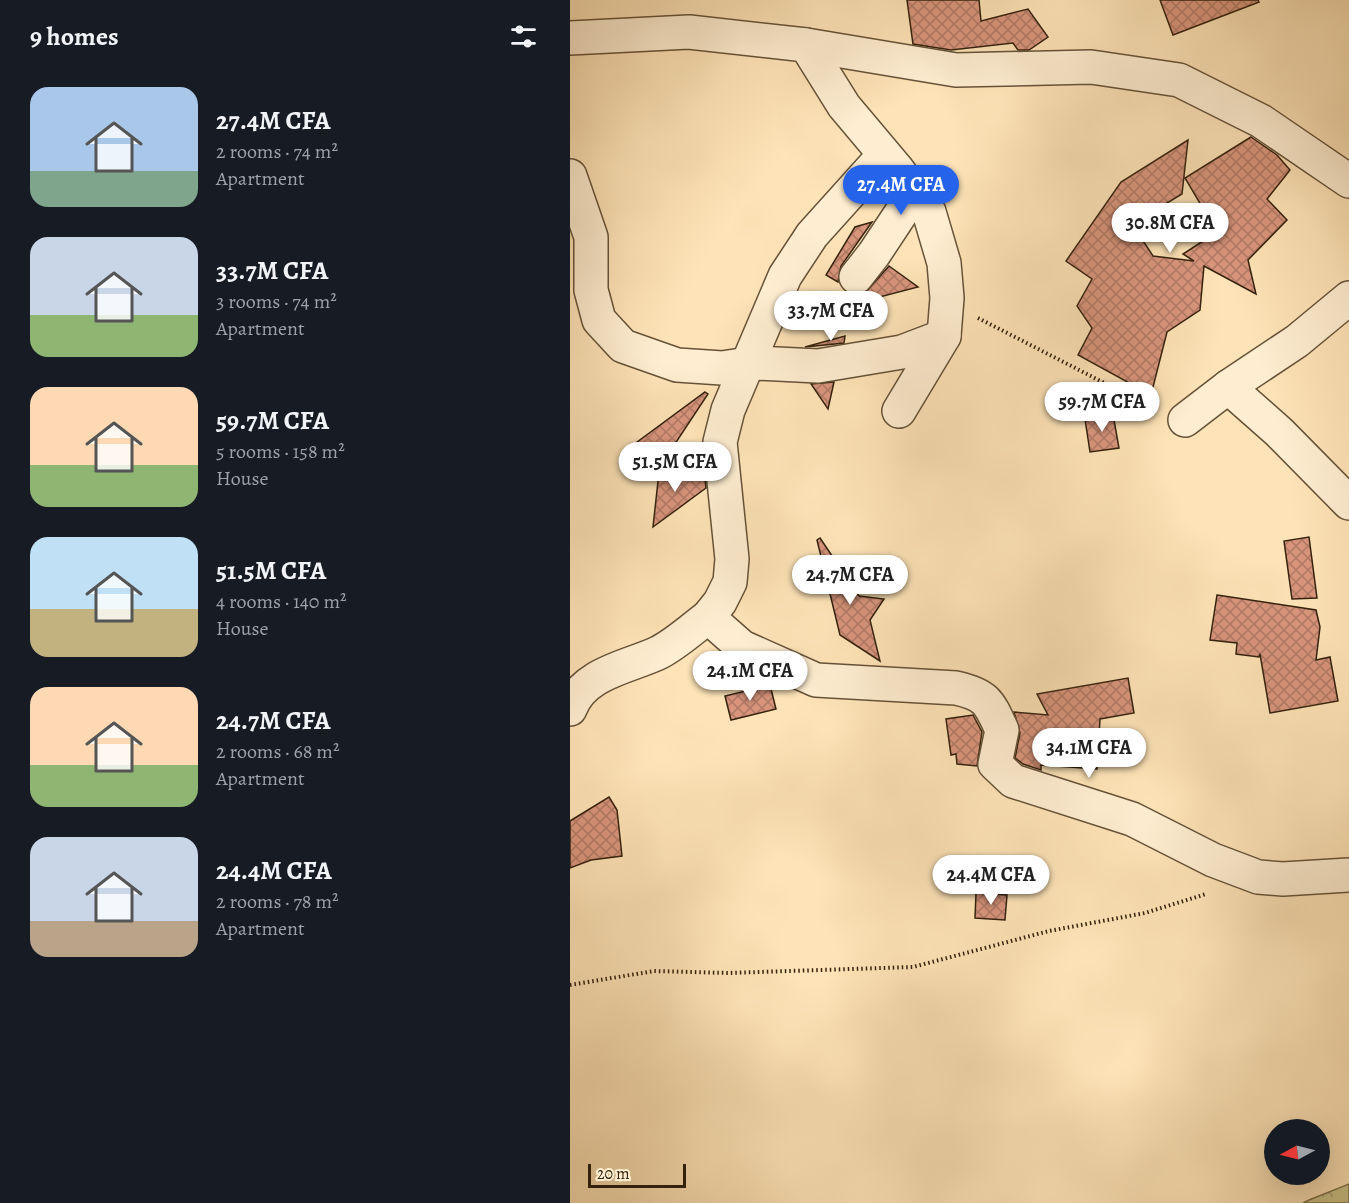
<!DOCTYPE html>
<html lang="en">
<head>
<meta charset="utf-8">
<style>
	:root { --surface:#171b24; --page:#242831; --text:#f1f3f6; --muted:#9ea1a6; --accent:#2563eb }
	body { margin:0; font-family:Alegreya,serif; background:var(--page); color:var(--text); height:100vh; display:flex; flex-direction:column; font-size:22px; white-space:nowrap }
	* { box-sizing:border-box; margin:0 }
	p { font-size:20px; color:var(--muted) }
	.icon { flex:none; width:33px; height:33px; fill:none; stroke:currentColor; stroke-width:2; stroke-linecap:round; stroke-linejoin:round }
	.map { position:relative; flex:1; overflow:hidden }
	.panel { display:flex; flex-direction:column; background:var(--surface); width:570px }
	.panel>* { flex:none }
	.needle { width:39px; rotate:263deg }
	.tools { position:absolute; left:694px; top:1119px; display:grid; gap:12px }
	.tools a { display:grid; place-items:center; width:66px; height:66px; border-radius:50%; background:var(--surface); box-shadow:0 6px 24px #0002; font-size:30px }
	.scale { position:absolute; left:18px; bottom:15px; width:98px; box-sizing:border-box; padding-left:6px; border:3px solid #34220d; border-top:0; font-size:16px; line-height:21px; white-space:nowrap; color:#34220d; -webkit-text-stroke:4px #feedd0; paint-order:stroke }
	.price { position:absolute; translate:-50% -51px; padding:0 14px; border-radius:21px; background:#fff; color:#222; font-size:20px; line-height:39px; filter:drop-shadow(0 2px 3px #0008) }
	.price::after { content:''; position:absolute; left:50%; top:36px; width:18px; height:14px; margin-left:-9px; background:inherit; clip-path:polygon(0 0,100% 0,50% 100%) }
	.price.active { background:var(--accent); color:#fff }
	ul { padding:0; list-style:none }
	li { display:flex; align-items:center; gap:18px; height:150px; padding:0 30px }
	li span { display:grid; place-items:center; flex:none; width:168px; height:120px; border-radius:18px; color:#555 }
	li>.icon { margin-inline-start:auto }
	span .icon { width:72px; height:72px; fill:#fffc; stroke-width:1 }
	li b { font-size:26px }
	h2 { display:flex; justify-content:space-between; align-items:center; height:72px; padding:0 30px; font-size:26px }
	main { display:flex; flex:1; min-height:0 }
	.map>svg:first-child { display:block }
	.forest { fill:url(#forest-crowns); stroke:#7e724b; stroke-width:1.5 }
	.building { fill:url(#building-cross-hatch); stroke:#34220d; stroke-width:1.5 }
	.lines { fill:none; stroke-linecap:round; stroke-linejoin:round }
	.minor-casing { stroke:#665238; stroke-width:36 }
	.path { stroke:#34220d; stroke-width:4; stroke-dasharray:1.5 3; stroke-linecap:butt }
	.minor { stroke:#feedd0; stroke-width:33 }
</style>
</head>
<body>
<main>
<section class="panel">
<h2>9 homes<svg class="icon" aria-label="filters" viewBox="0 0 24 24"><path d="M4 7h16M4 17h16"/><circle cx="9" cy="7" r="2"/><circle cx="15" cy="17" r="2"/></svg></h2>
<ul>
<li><span style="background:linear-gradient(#a9c7e8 70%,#7fa58c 0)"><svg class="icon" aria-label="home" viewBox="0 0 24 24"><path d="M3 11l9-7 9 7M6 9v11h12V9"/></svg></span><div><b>27.4M CFA</b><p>2 rooms · 74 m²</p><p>Apartment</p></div></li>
<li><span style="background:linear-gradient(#c9d6e8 65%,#8fb573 0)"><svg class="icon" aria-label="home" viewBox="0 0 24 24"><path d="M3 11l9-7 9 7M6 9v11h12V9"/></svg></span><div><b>33.7M CFA</b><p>3 rooms · 74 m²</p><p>Apartment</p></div></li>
<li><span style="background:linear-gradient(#ffd9b3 65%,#8fb573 0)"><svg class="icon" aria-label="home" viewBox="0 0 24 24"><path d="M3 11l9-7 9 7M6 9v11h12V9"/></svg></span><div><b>59.7M CFA</b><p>5 rooms · 158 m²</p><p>House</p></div></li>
<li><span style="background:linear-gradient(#bfe0f5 60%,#c2b280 0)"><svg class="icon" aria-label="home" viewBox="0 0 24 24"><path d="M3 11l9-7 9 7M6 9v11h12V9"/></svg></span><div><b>51.5M CFA</b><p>4 rooms · 140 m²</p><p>House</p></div></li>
<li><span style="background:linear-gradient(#ffd9b3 65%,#8fb573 0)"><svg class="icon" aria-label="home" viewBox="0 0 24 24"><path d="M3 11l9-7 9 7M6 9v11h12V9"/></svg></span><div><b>24.7M CFA</b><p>2 rooms · 68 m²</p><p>Apartment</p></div></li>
<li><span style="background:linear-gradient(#c9d6e8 70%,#b9a48a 0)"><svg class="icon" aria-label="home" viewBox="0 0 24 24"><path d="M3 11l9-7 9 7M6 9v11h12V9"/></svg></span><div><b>24.4M CFA</b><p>2 rooms · 78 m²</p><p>Apartment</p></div></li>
</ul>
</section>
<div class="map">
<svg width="779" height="1203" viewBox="0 0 779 1203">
	<defs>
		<pattern id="forest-crowns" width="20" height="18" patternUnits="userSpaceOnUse" patternTransform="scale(1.5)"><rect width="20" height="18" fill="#c7c189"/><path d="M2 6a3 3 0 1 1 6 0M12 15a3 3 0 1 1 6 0" fill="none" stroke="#a29c6e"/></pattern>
		<pattern id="building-cross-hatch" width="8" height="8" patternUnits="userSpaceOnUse" patternTransform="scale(1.5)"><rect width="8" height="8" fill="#d8957c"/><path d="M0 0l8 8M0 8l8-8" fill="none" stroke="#b07964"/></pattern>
	</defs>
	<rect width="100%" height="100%" fill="#fde3b7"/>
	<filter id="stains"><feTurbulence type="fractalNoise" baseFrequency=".00333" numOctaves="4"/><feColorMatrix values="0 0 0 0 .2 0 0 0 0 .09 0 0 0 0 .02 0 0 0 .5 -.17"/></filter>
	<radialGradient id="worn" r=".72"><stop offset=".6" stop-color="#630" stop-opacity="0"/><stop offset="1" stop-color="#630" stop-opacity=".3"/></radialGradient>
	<polygon class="forest" points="779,1184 779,1203 733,1203 739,1200"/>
	<g class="building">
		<polygon points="337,0 409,0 411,21 458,9 478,37 459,50 448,50 443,43 381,50 343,44"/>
		<polygon points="590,0 688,0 689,2 603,35"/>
		<polygon points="681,137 707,155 720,170 697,199 717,220 678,260 686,294 634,266 630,310 597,332 581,395 508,355 522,328 507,306 522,279 496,261 551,182 618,140 612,194 562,224 583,256 624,261 613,254 647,232 615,178"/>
		<polygon points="302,222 271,266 268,282 256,275 285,227"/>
		<polygon points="319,266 348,287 279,305 281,294 294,294"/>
		<polygon points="275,336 274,343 235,347"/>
		<polygon points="264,382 258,409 241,384"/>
		<polygon points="135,392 138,394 87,471 55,451"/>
		<polygon points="543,414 549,448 520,452 515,419"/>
		<polygon points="89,472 135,478 136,488 83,527"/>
		<polygon points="739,537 747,598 722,599 714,541"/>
		<polygon points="250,538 289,596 314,599 300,620 310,661 270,635 247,540"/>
		<polygon points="647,595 746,610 750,627 746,660 760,657 768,701 700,713 690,654 689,657 666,654 667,643 640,640"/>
		<polygon points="558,678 564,713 530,719 527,769 471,765 471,770 453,764 445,758 450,733 444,712 478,715 467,694"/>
		<polygon points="200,685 206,709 161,720 155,696"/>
		<polygon points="403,715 412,732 407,766 387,764 386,754 381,755 376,719"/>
		<polygon points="39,797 47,810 52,856 21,860 0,868 0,821"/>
		<polygon points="406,893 437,895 435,920 405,918"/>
	</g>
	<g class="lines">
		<defs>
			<g id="minor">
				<polyline points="0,38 119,32 236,45 386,70 521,67 609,80 691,121 779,181"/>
				<polyline points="236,45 274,106 327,169 359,212 374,263 377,298 374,336 329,411"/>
				<path d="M314,155L242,235L215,276L158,410L150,442L162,559L160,582L150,602L138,617L172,647L246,680L386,688C417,695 419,702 432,730L425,764L443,781L562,819L643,860L688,877L713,879L779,875"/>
				<polyline points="0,176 21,237 21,290 29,320 53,346 107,365 152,368 185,363 248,366 332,352 374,336"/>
				<polyline points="286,277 304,254 345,192"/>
				<polyline points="779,298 727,341 658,387 709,432 779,503"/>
				<polyline points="615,420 658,387"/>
				<path d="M0,709C13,673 58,667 88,653C106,644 123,628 138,617"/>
			</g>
		</defs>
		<use href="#minor" class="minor-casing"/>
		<g class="path">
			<polyline points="408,318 585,409"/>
			<polyline points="0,985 84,971 158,973 343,967 479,931 575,913 636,894"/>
		</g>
		<use href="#minor" class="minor"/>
	</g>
	<rect width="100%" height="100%" filter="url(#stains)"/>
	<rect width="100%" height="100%" fill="url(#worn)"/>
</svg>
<div class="tools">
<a><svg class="needle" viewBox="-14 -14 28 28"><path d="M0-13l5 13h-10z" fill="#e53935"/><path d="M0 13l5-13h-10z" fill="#9ea1a6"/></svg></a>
</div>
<div class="scale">20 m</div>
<b class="price active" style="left:331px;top:216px">27.4M CFA</b>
<b class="price" style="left:600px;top:254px">30.8M CFA</b>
<b class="price" style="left:261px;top:342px">33.7M CFA</b>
<b class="price" style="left:532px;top:433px">59.7M CFA</b>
<b class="price" style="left:105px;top:493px">51.5M CFA</b>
<b class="price" style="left:280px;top:606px">24.7M CFA</b>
<b class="price" style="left:180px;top:702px">24.1M CFA</b>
<b class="price" style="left:519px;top:779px">34.1M CFA</b>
<b class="price" style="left:421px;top:906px">24.4M CFA</b>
</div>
</main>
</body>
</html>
